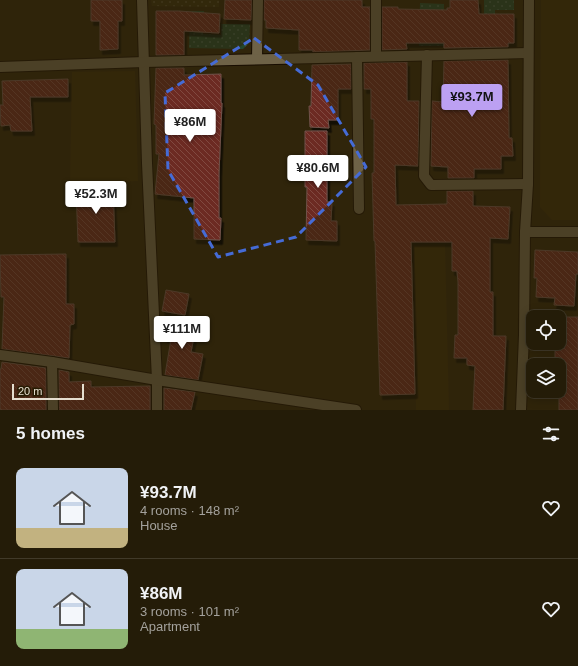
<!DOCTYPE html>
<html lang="en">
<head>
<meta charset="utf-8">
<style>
	:root { --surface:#241c08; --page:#2c2512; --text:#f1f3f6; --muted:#a3a19c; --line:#413a29; --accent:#bca0f2 }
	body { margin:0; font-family:Arial,sans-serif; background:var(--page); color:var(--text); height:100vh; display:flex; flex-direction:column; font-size:15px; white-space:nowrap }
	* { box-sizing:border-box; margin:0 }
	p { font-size:13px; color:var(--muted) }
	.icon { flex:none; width:22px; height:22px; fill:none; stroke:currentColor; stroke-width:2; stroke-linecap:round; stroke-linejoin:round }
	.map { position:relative; height:410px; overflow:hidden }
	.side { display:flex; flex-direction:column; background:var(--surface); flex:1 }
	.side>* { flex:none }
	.fabs { position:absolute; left:526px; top:310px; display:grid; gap:8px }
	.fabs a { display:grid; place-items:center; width:40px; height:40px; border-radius:8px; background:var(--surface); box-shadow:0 2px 10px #0003,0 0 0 1px var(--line); font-size:20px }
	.scale { position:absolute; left:12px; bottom:10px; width:72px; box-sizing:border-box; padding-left:4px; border:2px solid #e5decf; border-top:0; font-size:11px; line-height:14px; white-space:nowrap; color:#e5decf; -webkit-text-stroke:3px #261b03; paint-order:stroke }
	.price { position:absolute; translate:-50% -34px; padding:0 9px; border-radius:4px; background:#fff; color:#222; font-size:13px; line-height:26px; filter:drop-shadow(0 1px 2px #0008) }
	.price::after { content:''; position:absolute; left:50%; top:24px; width:12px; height:9px; margin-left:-6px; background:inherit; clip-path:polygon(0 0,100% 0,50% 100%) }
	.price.current { background:var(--accent); color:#111 }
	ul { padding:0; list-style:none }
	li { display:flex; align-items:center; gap:12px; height:100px; padding:0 16px }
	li+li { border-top:1px solid var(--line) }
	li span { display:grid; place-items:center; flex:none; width:112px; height:80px; border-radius:8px; color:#555 }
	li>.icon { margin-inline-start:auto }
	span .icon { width:48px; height:48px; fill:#fffc; stroke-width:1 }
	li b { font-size:17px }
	h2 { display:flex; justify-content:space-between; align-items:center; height:48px; padding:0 16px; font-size:17px }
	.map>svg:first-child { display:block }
	.built { fill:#392a08 }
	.sand { fill:url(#sand-dots) }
	.garden { fill:url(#garden-dots) }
	.building { fill:url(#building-back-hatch); stroke:#6f514a; filter:url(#shadow) }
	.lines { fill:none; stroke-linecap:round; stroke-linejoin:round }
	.service-casing { stroke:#180d00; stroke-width:12 }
	.minor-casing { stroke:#180d00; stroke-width:12 }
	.service { stroke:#6e6247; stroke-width:10 }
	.minor { stroke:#6e6247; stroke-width:10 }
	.marked { fill:none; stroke:#456bd6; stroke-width:3; stroke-dasharray:8 5; stroke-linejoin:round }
</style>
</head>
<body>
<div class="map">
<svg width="578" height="410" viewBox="0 0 578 410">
	<defs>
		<pattern id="sand-dots" width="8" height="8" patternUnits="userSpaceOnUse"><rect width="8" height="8" fill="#362d0d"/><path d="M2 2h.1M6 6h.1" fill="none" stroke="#534b2f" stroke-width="1.8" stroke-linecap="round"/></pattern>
		<pattern id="garden-dots" width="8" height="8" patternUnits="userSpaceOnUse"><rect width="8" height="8" fill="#25462c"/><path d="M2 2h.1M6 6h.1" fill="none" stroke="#44604a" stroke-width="1.8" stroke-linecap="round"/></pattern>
		<pattern id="building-back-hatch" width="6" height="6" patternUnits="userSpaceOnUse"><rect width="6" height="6" fill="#6c2c20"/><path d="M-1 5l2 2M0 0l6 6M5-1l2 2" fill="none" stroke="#814a3f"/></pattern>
		<filter id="shadow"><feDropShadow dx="2.5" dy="4.5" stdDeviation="0" flood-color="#0009"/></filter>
	</defs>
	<rect width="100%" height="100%" fill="#30250b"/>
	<g class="built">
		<polygon points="541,0 578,0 578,220 552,220 540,207"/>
		<polygon points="135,71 138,181 70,184 72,72"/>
		<polygon points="445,244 449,410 416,410 414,245"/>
	</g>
	<polygon class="sand" points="151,0 219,0 219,7 152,6"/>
	<g class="garden">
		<polygon points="484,0 514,0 514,10 495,10 495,20 484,20"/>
		<polygon points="420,3 444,4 444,46 419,46"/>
		<polygon points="190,11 204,11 203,34 221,35 221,24 250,24 249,43 243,49 189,48"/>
	</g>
	<g class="building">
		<polygon points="91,0 122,0 122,21 118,21 118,49 100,50 100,21 91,21"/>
		<polygon points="225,0 252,0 251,20 224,19"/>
		<polygon points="264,0 362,0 362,7 370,7 370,50 313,52 313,50 299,50 299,30 266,28 266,20 264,20"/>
		<polygon points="450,0 478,0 479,14 514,14 514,43 508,43 508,47 444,48 444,43 406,43 407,49 382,50 382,7 398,7 398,9 447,10 447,8 450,8"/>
		<polygon points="156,11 179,11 220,14 219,33 184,31 184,55 156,55"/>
		<polygon points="508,60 509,138 512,138 513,156 501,156 501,169 474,169 474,178 448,178 448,167 431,166 432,101 443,102 444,61"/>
		<polygon points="407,62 407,101 419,101 418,166 395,165 396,205 447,204 447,191 473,191 473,206 510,207 508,239 490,238 490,292 493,292 493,336 506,336 503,410 473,410 475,366 467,365 467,358 454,358 455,335 458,335 458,282 457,271 452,271 452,242 411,242 415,394 380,395 375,241 374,241 372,173 374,173 374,119 371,119 371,89 364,89 364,63"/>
		<polygon points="351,64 351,89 338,89 338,120 328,120 329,128 310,127 309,106 311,106 312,65"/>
		<polygon points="156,68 184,68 184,75 221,74 221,103 222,103 219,173 219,218 221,218 220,240 194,239 194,198 155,194 159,154 156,154 156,125 154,124"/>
		<polygon points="68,79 68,97 30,97 32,131 11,131 10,125 1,126 0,105 3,105 2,81"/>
		<polygon points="305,131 327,131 327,202 332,202 331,221 337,221 337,241 306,240 307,187 305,187"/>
		<polygon points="113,188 115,242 78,242 76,189"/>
		<polygon points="535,250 578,252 578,274 576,274 574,306 554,305 555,298 536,297 537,278 534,278"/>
		<polygon points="66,254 66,304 74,304 74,324 70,325 69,358 2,349 4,297 1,297 0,255"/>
		<polygon points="166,290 189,294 185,315 162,311"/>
		<polygon points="168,317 197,322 191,352 203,354 198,380 165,375 171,339 164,338"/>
		<polygon points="559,317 578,317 578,410 559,410 559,365 555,365 555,343 559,343"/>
		<polygon points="2,362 46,368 46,410 0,410 0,369 1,369"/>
		<polygon points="59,370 69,372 69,382 91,381 91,387 150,386 150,410 59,410"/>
		<polygon points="164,388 195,392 191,410 164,410"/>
	</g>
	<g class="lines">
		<defs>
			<g id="service">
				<polyline points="427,55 424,176 431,185 528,184"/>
				<polyline points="357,57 359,209"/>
				<polyline points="257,59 258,0"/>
			</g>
			<g id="minor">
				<polyline points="142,0 147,163 157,380 157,410"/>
				<polyline points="376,0 376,56"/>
				<polyline points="0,67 144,62 528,53"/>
				<polyline points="525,232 578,232"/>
				<polyline points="0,355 52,362 157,380 356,410"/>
				<polyline points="52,362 53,410"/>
				<polyline points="521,410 524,335 525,232 528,184 529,0"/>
			</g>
		</defs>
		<use href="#service" class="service-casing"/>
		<use href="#minor" class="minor-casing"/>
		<use href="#service" class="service"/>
		<use href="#minor" class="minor"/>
	</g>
	<path d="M0 0H578V410H0ZM254,38L318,85L366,167L296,237L218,257L168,170L165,93Z" fill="#30250b" fill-opacity=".55" fill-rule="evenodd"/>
	<path class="marked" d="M254,38L318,85L366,167L296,237L218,257L168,170L165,93Z"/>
</svg>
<div class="fabs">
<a><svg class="icon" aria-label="locate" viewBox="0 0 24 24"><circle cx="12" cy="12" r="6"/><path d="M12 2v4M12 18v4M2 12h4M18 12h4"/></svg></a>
<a><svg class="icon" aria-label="layers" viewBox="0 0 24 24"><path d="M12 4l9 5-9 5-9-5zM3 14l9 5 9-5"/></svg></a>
</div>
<div class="scale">20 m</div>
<b class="price current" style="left:472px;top:118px">¥93.7M</b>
<b class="price" style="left:190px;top:143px">¥86M</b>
<b class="price" style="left:318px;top:189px">¥80.6M</b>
<b class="price" style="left:96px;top:215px">¥52.3M</b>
<b class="price" style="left:182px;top:350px">¥111M</b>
</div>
<section class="side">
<h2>5 homes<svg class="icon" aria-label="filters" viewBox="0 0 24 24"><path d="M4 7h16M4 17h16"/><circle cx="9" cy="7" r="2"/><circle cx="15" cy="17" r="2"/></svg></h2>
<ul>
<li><span style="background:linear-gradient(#c9d6e8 75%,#c2b280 0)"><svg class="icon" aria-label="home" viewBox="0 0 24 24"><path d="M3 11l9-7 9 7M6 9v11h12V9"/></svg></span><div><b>¥93.7M</b><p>4 rooms · 148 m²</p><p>House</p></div><svg class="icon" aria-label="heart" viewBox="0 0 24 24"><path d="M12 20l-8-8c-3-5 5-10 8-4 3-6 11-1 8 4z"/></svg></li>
<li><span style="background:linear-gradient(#c9d6e8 75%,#8fb573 0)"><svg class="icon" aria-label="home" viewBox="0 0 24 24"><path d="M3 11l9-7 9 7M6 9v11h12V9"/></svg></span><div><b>¥86M</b><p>3 rooms · 101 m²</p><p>Apartment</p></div><svg class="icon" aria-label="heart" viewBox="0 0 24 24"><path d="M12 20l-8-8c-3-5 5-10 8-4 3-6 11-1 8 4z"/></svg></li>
</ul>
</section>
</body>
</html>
